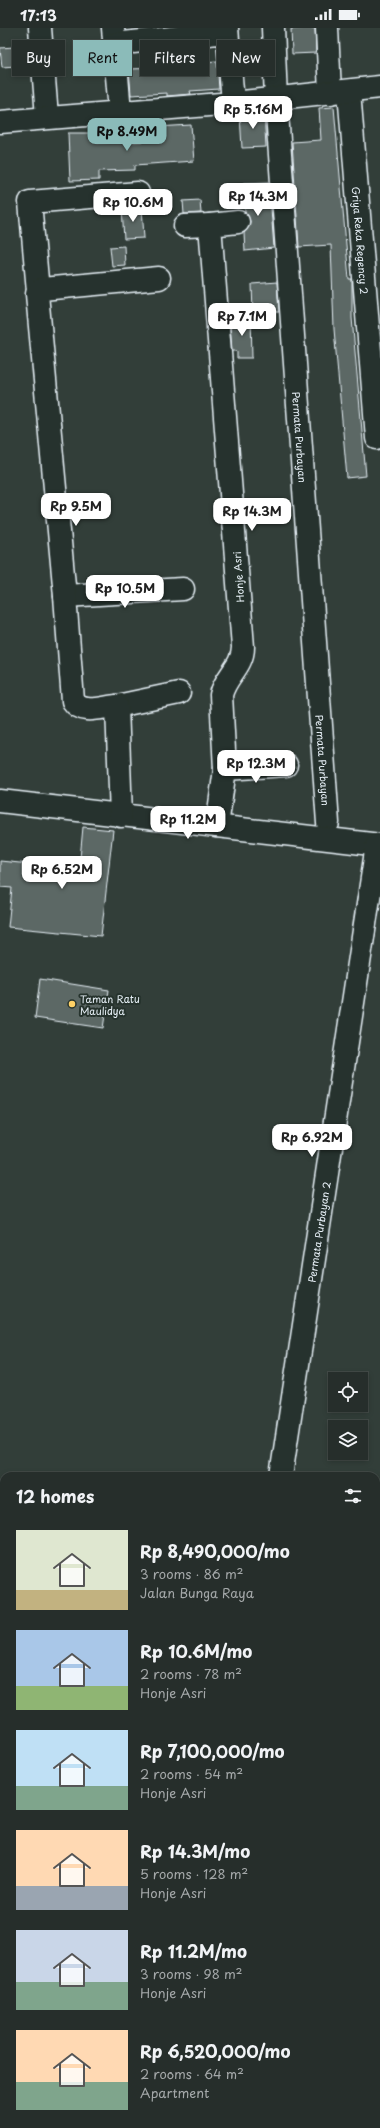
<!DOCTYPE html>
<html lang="en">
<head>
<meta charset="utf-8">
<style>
	:root { --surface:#262e2b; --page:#323a37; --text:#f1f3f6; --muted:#a4a8a9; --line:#424a47; --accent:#8bbbb9 }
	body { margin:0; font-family:"Playpen Sans",sans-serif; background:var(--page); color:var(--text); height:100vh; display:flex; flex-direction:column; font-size:15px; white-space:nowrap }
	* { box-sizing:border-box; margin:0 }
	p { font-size:13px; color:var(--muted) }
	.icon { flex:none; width:22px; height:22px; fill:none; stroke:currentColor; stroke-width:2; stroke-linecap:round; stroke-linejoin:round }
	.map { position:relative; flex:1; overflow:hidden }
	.sheet { position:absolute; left:0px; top:1444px; width:380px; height:656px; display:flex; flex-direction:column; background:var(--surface); border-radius:12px 12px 0 0; box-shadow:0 2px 6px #0003,0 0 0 1px var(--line) }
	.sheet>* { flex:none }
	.hud { position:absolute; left:12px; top:12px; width:356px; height:36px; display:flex; gap:8px }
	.tools { position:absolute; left:328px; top:1344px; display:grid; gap:8px }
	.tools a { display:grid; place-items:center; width:40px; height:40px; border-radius:0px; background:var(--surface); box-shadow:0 2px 6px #0003,0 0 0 1px var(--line); font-size:20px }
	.price { position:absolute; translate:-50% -34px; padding:0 9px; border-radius:8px; background:#fff; color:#222; font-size:13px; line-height:26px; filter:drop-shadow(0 1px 2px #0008) }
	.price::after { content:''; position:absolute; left:50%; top:24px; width:12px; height:9px; margin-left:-6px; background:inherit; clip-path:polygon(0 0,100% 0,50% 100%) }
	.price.active { background:var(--accent); color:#111 }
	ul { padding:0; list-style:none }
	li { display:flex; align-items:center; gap:12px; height:100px; padding:0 16px }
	li span { display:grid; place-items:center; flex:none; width:112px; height:80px; border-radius:0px; color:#555 }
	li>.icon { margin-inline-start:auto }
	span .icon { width:48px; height:48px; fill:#fffc; stroke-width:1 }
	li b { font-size:17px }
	h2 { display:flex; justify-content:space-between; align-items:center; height:48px; padding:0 16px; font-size:17px }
	.chip { padding:0 14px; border-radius:0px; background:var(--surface); box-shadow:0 2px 6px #0003,0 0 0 1px var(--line); font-size:14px; line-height:36px }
	.chip.active { background:var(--accent); color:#111 }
	.status { display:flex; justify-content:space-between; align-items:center; height:28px; padding:0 20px; background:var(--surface); direction:ltr }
	.status svg { height:11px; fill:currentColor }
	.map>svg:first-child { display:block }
	.building { fill:#5c6865; stroke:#e8f1f8 }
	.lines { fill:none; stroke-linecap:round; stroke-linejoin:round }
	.minor-casing { stroke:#e8f1f8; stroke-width:25 }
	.secondary-casing { stroke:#e8f1f8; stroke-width:25 }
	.minor { stroke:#26332d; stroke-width:22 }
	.secondary { stroke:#26332d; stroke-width:22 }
	.poi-dot { fill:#ffd166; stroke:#26332d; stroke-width:1.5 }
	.labels { text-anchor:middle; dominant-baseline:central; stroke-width:4; stroke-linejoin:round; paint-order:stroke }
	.street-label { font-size:10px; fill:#e8f1f8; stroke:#26332d }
	.poi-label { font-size:10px; fill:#e8f1f8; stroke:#26332d; text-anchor:start }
</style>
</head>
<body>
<div class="status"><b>17:13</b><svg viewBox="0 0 49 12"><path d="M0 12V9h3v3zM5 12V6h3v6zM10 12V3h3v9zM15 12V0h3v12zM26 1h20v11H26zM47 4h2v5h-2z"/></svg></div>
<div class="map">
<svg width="380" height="2100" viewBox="0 0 380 2100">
	<rect width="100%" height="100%" fill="#323e39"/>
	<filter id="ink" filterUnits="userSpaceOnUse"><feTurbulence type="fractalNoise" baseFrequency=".025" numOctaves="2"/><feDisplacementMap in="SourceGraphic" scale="8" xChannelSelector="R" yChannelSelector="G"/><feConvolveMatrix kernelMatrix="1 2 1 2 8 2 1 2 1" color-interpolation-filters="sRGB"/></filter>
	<g filter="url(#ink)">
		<g class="building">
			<polygon points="315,0 316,25 292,26 291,1"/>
			<polygon points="29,18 30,37 2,39 0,20"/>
			<polygon points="188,33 188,35 217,33 219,61 190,63 191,66 167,68 167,65 131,67 129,41 165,40 164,36"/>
			<polygon points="334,79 349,251 352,251 352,290 366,448 347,450 334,301 331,217 299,219 292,114 321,112 319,80"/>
			<polygon points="264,84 266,119 242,120 240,87"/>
			<polygon points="191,97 194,133 135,137 135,142 99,143 99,152 70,153 68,105 98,105 98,115 158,113 157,99"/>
			<polygon points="269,154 274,220 245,223 244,205 249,199 250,193 245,184 243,155"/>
			<polygon points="200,172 201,185 184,186 183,173"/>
			<polygon points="142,179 144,210 124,211 122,181"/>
			<polygon points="124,218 125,237 112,238 110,219"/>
			<polygon points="277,254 279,284 253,285 252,256"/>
			<polygon points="251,287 252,330 237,330 237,323 232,323 230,295 236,295 236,288"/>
			<polygon points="83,799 113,802 101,908 8,899 12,860 0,859 0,833 79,841"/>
			<polygon points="40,951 109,962 103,1000 35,990"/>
		</g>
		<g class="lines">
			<defs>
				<g id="minor">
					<polyline points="40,0 47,89"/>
					<polyline points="113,0 120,84"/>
					<polyline points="227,0 233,75"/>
					<path id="s1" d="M273,0L276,71L328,795"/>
					<polyline points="327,0 330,65"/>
					<polyline points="114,16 227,4"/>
					<path id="s2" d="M349,63L377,410"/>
					<polyline points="185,198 210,197"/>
					<polyline points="38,263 30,174 138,165"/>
					<polyline points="65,568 183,561"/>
					<polyline points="117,678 179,665"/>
					<polyline points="225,741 286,737"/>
					<polyline points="0,773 380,817"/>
					<path d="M121,788L117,678C102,679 82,687 73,673L65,568L37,266L42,261L159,250"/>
					<path d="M217,798L225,741L221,667C225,648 243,639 243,619L210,197L238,194"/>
					<path id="s3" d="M281,1448L377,817"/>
					<polyline points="0,1686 4,1686"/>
					<polyline points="376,1748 380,1749"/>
					<polyline points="0,1871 4,1872"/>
					<polyline points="0,2032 4,2033"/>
					<polyline points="333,2096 359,2100"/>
					<polyline points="117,2100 117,2096"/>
				</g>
				<polyline id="secondary" points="0,94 233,75 380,59"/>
			</defs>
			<use href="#minor" class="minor-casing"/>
			<use href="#secondary" class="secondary-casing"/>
			<use href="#minor" class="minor"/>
			<use href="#secondary" class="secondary"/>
		</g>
	</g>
	<circle class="poi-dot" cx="72" cy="976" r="4"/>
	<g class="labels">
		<g class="street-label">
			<text stroke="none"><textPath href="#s2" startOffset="150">Griya Reka Regency 2</textPath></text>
			<text stroke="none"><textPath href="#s1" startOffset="410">Permata Purbayan</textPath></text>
			<text transform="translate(238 549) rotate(-94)">Honje Asri</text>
			<text stroke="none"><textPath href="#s1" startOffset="734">Permata Purbayan</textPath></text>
			<text stroke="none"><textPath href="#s3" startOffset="247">Permata Purbayan 2</textPath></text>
		</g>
		<g class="poi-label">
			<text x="80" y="970">Taman Ratu<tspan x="80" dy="12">Maulidya</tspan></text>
		</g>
	</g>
</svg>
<div class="tools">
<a><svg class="icon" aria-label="locate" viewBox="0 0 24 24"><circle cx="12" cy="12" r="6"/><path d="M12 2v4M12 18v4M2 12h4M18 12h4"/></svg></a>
<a><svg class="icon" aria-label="layers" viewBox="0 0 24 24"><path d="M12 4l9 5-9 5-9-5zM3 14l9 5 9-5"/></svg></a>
</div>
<b class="price" style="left:253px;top:102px">Rp 5.16M</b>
<b class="price active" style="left:127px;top:124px">Rp 8.49M</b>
<b class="price" style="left:258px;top:189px">Rp 14.3M</b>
<b class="price" style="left:133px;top:195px">Rp 10.6M</b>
<b class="price" style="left:242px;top:309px">Rp 7.1M</b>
<b class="price" style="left:76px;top:499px">Rp 9.5M</b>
<b class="price" style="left:252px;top:504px">Rp 14.3M</b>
<b class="price" style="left:125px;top:581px">Rp 10.5M</b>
<b class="price" style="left:256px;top:756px">Rp 12.3M</b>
<b class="price" style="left:188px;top:812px">Rp 11.2M</b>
<b class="price" style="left:62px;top:862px">Rp 6.52M</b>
<b class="price" style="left:312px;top:1130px">Rp 6.92M</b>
<div class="hud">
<a class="chip">Buy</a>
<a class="chip active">Rent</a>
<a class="chip">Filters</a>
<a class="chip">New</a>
</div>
<section class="sheet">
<h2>12 homes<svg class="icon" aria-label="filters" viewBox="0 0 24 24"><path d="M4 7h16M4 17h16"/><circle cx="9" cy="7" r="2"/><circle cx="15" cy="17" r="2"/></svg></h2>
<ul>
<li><span style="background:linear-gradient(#dfe7d0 75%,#c2b280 0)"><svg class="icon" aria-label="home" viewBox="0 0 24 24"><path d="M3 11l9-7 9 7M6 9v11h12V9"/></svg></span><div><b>Rp 8,490,000/mo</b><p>3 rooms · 86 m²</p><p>Jalan Bunga Raya</p></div></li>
<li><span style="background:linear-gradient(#a9c7e8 70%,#8fb573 0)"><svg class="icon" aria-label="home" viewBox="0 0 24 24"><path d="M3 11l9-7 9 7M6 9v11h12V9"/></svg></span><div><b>Rp 10.6M/mo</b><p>2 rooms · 78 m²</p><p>Honje Asri</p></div></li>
<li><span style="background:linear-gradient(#bfe0f5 70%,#7fa58c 0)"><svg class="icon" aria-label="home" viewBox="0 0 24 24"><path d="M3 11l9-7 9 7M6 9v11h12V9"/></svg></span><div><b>Rp 7,100,000/mo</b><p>2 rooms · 54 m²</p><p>Honje Asri</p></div></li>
<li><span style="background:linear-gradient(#ffd9b3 70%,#9aa5b1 0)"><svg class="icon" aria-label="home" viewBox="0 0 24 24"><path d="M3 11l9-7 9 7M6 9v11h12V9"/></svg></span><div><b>Rp 14.3M/mo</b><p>5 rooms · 128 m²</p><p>Honje Asri</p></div></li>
<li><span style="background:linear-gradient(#c9d6e8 65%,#7fa58c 0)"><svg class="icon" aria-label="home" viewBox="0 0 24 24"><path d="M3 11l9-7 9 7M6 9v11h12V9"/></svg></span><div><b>Rp 11.2M/mo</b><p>3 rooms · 98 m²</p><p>Honje Asri</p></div></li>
<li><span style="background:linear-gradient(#ffd9b3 65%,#7fa58c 0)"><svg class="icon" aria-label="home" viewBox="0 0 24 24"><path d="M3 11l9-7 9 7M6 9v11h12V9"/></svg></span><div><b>Rp 6,520,000/mo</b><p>2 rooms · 64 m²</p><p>Apartment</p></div></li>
</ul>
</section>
</div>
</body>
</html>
